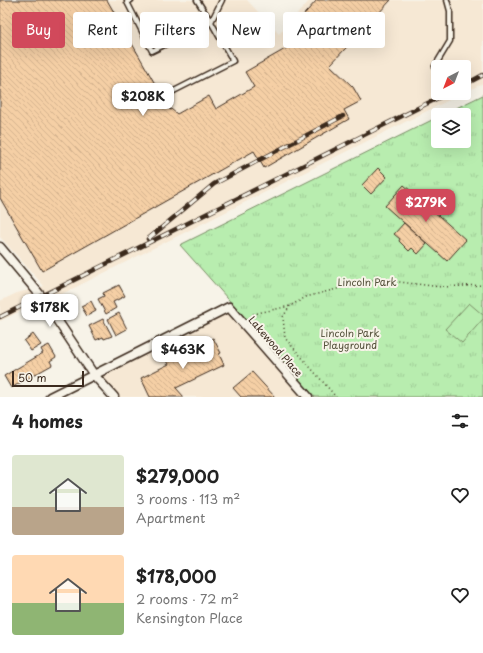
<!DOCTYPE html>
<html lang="en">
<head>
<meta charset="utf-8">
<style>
	:root { --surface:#fff; --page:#f2f2f2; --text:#222; --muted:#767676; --accent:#d1495b }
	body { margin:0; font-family:"Playpen Sans",sans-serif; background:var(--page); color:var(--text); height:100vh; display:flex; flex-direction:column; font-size:15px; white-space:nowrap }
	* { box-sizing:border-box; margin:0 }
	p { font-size:13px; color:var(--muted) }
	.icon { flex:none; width:22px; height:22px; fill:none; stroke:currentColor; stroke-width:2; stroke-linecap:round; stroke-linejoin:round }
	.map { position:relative; height:397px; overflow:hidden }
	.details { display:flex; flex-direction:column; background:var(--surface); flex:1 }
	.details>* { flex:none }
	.top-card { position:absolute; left:12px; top:12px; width:459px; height:36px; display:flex; gap:8px }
	.needle { width:26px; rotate:222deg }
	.fabs { position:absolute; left:431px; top:60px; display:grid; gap:8px }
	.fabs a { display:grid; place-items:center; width:40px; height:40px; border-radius:4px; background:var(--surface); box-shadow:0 4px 16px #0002; font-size:20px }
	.scale { position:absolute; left:12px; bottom:10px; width:72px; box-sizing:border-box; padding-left:4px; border:2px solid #3b2a1e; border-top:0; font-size:11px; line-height:14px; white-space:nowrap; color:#3b2a1e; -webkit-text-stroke:3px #f7f3e8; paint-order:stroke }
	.price { position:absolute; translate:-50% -34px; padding:0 9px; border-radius:8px; background:#fff; color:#222; font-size:13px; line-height:26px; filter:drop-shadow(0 1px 2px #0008) }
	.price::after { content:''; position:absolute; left:50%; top:24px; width:12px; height:9px; margin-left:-6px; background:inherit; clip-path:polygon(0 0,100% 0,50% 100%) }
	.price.selected { background:var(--accent); color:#fff }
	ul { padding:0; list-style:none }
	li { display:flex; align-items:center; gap:12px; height:100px; padding:0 12px }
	li span { display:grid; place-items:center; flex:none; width:112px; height:80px; border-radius:4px; color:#555 }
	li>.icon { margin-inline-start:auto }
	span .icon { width:48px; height:48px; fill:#fffc; stroke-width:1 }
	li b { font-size:17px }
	h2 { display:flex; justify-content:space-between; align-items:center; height:48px; padding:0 12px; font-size:17px }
	.tag { padding:0 14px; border-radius:4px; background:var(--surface); box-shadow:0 4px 16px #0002; font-size:14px; line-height:36px }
	.tag.selected { background:var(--accent); color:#fff }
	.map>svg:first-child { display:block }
	.built { fill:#f6e8d4 }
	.park { fill:url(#park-tufts); stroke:#7a8c66 }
	.garden { fill:#b8edaf; stroke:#7a8c66 }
	.building { fill:url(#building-back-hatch); stroke:#3b2a1e }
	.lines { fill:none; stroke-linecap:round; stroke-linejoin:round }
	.lane-casing { stroke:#3b2a1e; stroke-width:7 }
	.street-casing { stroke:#3b2a1e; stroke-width:11 }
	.path { stroke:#3b2a1e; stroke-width:1.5; stroke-dasharray:1 3; stroke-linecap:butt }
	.lane { stroke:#f7f3e8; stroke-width:4 }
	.street { stroke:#f7f3e8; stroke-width:8 }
	.rail-casing { stroke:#3b2a1e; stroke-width:4.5 }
	.rail { stroke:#f7f3e8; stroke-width:3; stroke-dasharray:9; stroke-linecap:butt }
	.labels { text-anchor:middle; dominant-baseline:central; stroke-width:4; stroke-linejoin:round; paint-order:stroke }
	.park-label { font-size:10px; fill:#54513b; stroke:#f7f3e8 }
	.street-label { font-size:10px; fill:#3b2a1e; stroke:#f7f3e8 }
</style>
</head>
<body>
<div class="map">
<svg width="483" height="397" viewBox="0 0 483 397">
	<defs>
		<pattern id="park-tufts" width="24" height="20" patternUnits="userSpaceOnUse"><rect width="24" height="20" fill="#b8edaf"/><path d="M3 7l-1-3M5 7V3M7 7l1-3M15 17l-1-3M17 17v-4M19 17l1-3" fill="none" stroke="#9fcb96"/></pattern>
		<pattern id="building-back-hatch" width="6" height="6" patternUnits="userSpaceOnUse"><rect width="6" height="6" fill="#f5cfa5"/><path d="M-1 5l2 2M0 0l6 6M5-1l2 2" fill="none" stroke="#d3b28e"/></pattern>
	</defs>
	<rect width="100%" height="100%" fill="#f7f3e8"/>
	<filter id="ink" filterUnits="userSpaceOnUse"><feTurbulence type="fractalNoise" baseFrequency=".025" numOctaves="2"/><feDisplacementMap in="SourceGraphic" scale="8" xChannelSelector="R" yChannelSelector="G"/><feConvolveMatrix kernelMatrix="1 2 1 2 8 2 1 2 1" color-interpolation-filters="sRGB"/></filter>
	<g filter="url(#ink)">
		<g class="built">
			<polygon points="0,0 247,0 279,34 310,0 483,0 483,83 464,93 464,67 438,67 438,93 463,93 50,300 25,309 0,321 0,301 17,293 44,286 0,237"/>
			<polygon points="229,310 305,397 116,397 98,376"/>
		</g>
		<polygon class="park" points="483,95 483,397 315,397 180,245 438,117 438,141 464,141 464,115 442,115"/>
		<polygon class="garden" points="469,303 483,315 483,319 462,343 445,329"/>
		<g class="building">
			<polygon points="0,0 107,0 170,110 171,109 177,114 209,96 216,109 254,87 245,72 294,44 295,43 286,34 317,0 391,0 330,65 353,87 361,101 344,110 349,119 264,168 254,151 42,271 0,198"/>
			<polygon points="378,168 387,177 371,194 362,185"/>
			<polygon points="404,185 466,240 447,261 385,206"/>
			<polygon points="404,223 427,244 418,254 412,248 409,251 399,241 400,239 394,234"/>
			<polygon points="119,285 125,296 113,302 116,308 106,314 98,299 104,296 103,293"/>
			<polygon points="91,301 96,311 87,316 81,306"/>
			<polygon points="119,313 127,329 116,335 108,319"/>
			<polygon points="103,319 112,336 104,339 103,337 96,340 89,326"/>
			<polygon points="33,334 41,345 31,351 24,341"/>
			<polygon points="213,338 221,353 219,354 224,365 176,388 184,397 150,397 141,378 169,364 167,361"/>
			<polygon points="49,345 56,357 50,361 52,365 11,388 4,376 43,353 41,349"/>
			<polygon points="252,372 275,397 241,397 233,388"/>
		</g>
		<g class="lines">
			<defs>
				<g id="lane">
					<polyline points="131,0 127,2 152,51 211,22 197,0"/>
					<polyline points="435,66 450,41 450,11 447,0"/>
					<polyline points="168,94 233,61 211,22 222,0"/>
				</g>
				<g id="street">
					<polyline points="0,247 41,296 94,375 114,397"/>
					<polyline points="50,397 229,307 308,397"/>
				</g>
			</defs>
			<use href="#lane" class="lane-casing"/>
			<use href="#street" class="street-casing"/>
			<g class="path">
				<polyline points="290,306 283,317 285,338 336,397"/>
				<polyline points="253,314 290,306 306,297 375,279 441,287 483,285"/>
			</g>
			<use href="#lane" class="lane"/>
			<use href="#street" class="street"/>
			<defs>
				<g id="rail">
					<polyline points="464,85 483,75"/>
					<polyline points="148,239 214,184 343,116"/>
					<polyline points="0,317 448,93"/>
				</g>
			</defs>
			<use href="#rail" class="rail-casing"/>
			<use href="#rail" class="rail"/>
		</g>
	</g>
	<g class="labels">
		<g class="park-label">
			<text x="367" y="281">Lincoln Park</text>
			<text x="350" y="332">Lincoln Park<tspan x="350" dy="12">Playground</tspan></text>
		</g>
		<g class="street-label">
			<text transform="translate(276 346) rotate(49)">Lakewood Place</text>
		</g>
	</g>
</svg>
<div class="fabs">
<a><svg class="needle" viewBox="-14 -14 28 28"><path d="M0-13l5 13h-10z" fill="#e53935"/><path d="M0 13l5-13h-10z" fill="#767676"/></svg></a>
<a><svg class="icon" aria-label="layers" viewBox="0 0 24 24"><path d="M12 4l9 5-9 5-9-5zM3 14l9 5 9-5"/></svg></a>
</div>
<div class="scale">50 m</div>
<b class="price" style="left:143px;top:117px">$208K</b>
<b class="price selected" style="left:426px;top:223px">$279K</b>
<b class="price" style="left:50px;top:328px">$178K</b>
<b class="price" style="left:183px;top:370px">$463K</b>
<div class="top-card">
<a class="tag selected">Buy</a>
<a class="tag">Rent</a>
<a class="tag">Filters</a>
<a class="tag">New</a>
<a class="tag">Apartment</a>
</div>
</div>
<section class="details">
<h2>4 homes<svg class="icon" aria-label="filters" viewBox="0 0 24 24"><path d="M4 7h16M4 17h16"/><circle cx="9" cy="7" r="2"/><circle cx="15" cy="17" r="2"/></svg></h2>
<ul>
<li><span style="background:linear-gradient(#dfe7d0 65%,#b9a48a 0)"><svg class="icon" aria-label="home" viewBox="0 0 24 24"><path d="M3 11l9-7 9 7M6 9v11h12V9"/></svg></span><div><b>$279,000</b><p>3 rooms · 113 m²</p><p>Apartment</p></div><svg class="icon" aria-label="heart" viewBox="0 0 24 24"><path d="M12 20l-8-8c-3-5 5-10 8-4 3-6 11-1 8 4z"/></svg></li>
<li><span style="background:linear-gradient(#ffd9b3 60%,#8fb573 0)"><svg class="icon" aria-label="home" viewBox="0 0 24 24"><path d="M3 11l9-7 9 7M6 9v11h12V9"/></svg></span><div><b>$178,000</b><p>2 rooms · 72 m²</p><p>Kensington Place</p></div><svg class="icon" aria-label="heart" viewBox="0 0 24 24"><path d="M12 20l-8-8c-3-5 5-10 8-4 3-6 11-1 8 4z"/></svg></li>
</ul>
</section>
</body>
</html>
